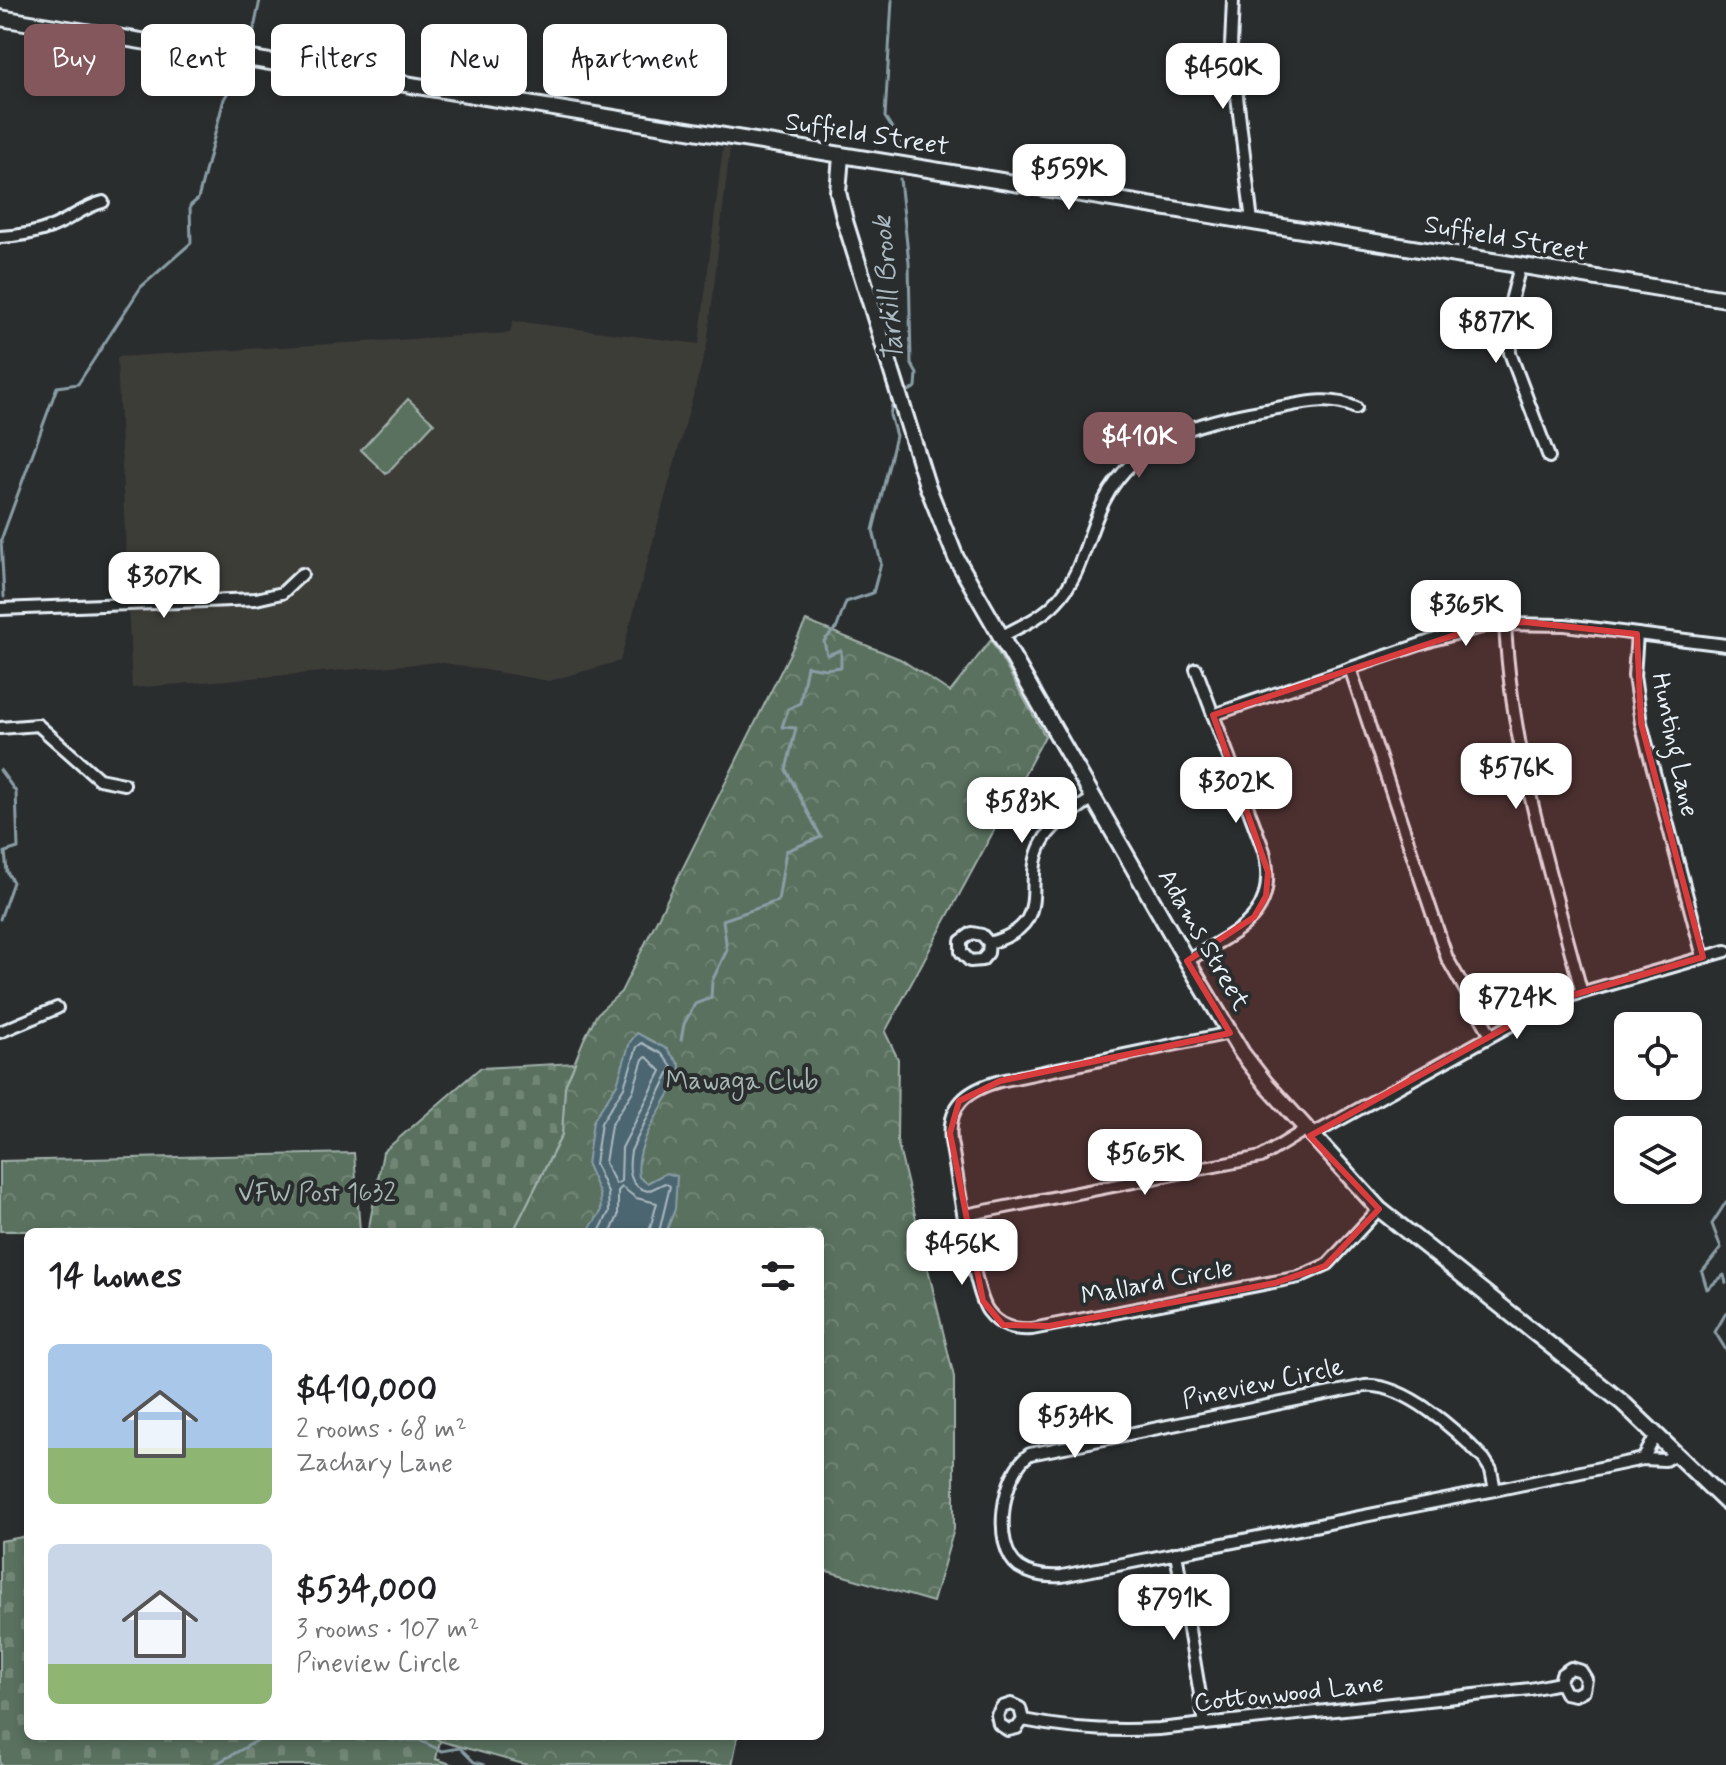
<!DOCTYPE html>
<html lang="en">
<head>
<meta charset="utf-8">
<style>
	:root { --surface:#fff; --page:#f2f2f2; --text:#202124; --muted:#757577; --accent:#84575d }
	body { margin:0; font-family:Mynerve,sans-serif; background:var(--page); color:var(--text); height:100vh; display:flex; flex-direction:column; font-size:30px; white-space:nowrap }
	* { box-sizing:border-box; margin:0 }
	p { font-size:26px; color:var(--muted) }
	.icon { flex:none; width:44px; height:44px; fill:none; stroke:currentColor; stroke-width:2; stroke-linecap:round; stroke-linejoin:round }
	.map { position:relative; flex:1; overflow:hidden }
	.side { position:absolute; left:24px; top:1228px; width:800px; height:512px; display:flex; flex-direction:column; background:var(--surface); border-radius:12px; box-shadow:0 4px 12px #0003 }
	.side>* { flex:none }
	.banner { position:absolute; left:24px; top:24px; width:800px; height:72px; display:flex; gap:16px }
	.controls { position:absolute; left:1614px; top:1012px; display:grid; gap:16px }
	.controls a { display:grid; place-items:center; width:88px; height:88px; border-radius:12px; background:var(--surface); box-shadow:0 4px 12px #0003; font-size:40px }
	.price { position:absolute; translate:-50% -68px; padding:0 18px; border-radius:16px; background:#fff; color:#222; font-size:26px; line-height:52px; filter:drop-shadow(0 2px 4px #0008) }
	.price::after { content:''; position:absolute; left:50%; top:48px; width:24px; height:18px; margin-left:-12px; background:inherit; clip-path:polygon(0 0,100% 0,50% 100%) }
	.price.selected { background:var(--accent); color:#fff }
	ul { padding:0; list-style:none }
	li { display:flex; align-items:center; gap:24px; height:200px; padding:0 24px }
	li span { display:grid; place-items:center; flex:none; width:224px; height:160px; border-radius:12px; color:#555 }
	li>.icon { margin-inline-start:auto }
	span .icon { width:96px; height:96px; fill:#fffc; stroke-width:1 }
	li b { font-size:34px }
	h2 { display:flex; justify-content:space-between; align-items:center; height:96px; padding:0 24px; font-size:34px }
	.pill { padding:0 28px; border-radius:12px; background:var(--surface); box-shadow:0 4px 12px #0003; font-size:28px; line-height:72px }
	.pill.selected { background:var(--accent); color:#fff }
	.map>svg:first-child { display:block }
	.built { fill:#3e3c39 }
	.forest { fill:url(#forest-crowns); stroke:#a1b1ab; stroke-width:2 }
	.cemetery { fill:url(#cemetery-stones); stroke:#a1b1ab; stroke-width:2 }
	.pitch { fill:#5a715e; stroke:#a1b1ab; stroke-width:2 }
	.water { fill:#4c6670; stroke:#8a9ea6; stroke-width:2 }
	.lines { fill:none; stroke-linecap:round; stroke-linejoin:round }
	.shore { stroke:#aab9c2; stroke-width:2 }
	.stream { stroke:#8a9ea6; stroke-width:3 }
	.street-casing { stroke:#e8f1f8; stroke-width:16 }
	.secondary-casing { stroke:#e8f1f8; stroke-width:20 }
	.street { stroke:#2a2d2e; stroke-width:10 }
	.secondary { stroke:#2a2d2e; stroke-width:14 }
	.marked { fill:#d83c3d; fill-opacity:0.2; stroke:#d83c3d; stroke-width:6; stroke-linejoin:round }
	.labels { text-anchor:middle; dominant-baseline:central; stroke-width:8; stroke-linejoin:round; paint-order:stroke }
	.street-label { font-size:26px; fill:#e8f1f8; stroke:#2a2d2e }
	.park-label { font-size:26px; fill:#a8b7b3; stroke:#2a2d2e }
	.water-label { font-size:28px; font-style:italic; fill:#aab9c2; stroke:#2a2d2e }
</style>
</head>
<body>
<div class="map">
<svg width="1726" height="1765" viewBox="0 0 1726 1765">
	<defs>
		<pattern id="forest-crowns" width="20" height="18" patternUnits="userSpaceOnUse" patternTransform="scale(2)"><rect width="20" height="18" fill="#5a715e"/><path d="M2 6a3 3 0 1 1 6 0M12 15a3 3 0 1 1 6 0" fill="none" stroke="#728676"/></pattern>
		<pattern id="cemetery-stones" width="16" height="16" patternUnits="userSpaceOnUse" patternTransform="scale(2)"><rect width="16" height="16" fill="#5a715e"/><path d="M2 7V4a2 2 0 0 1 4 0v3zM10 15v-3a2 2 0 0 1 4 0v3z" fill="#728676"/></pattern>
	</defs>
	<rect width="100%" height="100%" fill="#2a2d2e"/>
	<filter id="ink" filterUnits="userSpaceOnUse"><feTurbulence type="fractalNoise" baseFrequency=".0125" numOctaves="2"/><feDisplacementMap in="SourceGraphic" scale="16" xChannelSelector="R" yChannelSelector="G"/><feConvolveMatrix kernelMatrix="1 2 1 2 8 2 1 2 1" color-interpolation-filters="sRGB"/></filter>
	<g filter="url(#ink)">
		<polygon class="built" points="723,147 730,148 707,345 620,661 549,681 439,662 132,688 117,357 510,333 513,321 699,344"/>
		<g class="forest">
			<polygon points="806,621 900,659 950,692 991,640 1045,736 885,1032 898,1059 897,1140 954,1377 954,1529 933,1602 820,1569 820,1232 513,1232 562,1135 565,1086 584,1039 597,1014 621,992"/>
			<polygon points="354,1153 360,1231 0,1231 0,1161"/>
			<polygon points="432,1736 738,1736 732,1765 527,1765 440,1741"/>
		</g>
		<g class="cemetery">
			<polygon points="575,1063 565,1086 562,1134 513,1232 368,1232 383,1152 480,1068"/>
			<polygon points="28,1536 28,1736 432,1736 440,1741 436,1759 454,1765 0,1765 0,1541"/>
		</g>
		<polygon class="pitch" points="408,399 434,423 386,474 361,450"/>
		<path class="water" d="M637,1033L667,1049L680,1065L679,1076C665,1106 633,1144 639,1177L647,1183L666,1173L677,1176L675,1209L666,1232H587L601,1212L600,1195L587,1165L593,1121L617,1084L630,1042Z"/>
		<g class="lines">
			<g class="shore">
				<polygon points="647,1057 661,1071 622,1148 621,1181 616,1184 605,1163 611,1125 633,1091 643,1059"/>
				<path d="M599,1232L609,1212L608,1193L595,1164L601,1123L624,1087L637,1047L642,1043L662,1054L672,1067L631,1151C628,1169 628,1187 648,1191L665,1183L670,1186L659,1232"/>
				<polyline points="611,1232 618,1216 618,1191 622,1187 636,1198 657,1203 649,1232"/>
			</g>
			<g class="stream">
				<polyline points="892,0 885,117 903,145"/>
				<polyline points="251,43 260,0"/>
				<polyline points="900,179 909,263 911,363 917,374 916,387 907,392"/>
				<polyline points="4,597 1,540 57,387 78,384 141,287 191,243 190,206 198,199 224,99 240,72"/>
				<polyline points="0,770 16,792 18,848 5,852 7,872 13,882 0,919"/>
				<polyline points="681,1040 684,1024 695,1004 711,998 712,981 727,950 723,920 778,901 786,851 821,837 786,770 796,728 782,727 788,709 800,703 807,666 825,669 841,667 841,650 827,655 824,641 837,627 846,602 873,593 881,563 873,530 896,436 890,415 892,405"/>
				<polyline points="1726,1202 1712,1224 1721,1248 1702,1272 1707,1289 1724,1275 1726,1283"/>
				<polyline points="1726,1313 1715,1332 1726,1350"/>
				<polyline points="392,1736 400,1740 419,1740 442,1751 460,1748 474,1762 484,1765"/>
				<polyline points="214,1765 260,1739 280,1736"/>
			</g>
			<defs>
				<g id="street">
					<polyline points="1233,0 1231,46 1252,222"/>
					<path d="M0,237C18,236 34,234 51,227C70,220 83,207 103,202"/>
					<polyline points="1520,266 1509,309 1510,353 1549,457"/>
					<polyline points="0,609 256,599 282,593 302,574"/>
					<path d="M1505,623C1511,749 1549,869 1581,990"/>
					<polyline points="1637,634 1634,676 1641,723 1703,957"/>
					<path d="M999,638C1018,627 1041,618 1056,602C1080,577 1085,544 1098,514C1128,440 1195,422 1266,410C1297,405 1328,394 1356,408"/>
					<polyline points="1350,668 1447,958 1491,1035"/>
					<polyline points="1213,715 1436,639 1493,624 1565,625 1726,645"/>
					<polyline points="0,728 38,725 99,779 124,784"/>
					<path d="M989,943L982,935L972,933L961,941V952L970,961L982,960L988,953L989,943C1057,924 1020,883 1042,843C1052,823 1075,811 1093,798"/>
					<path d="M1187,961C1236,931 1280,918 1264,851L1196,669"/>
					<polyline points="0,1032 57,1008"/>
					<path d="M1230,1033L1000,1081C967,1090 947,1105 951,1141C957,1173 973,1291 988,1311C1000,1327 1014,1330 1032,1329L1299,1277L1328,1264L1379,1209"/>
					<polyline points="1310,1136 1556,1000 1726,951"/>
					<polyline points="965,1215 1261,1157 1305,1130"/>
					<polyline points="1643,1459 1656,1435"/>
					<path d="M1495,1490L1062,1576C1047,1577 1032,1576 1019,1567C991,1546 1002,1472 1030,1454L1365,1386C1405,1383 1457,1431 1484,1459L1491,1470L1495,1490L1643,1459L1665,1460L1677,1453"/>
					<polyline points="1176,1553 1205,1724"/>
					<path d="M1023,1720L1017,1728L1008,1730L999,1724L997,1715L1002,1707L1011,1704L1020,1708L1023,1720C1068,1729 1113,1732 1159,1729L1530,1689L1560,1683L1562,1674L1571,1668L1581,1671L1586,1679L1584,1690L1575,1695L1565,1693L1560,1683"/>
				</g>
				<g id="secondary">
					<polyline points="0,18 1726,299"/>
					<polyline points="841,156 838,192 845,221 927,485 956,558 1187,961 1242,1053 1266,1084 1379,1209 1623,1403 1726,1502"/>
				</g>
			</defs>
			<use href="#street" class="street-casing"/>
			<use href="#secondary" class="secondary-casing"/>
			<use href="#street" class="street"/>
			<use href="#secondary" class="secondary"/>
		</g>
	</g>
	<path class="marked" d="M1524,622L1637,634L1641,723L1703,957L1556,1000L1310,1136L1379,1209L1325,1266L1275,1283L1049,1326L1003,1325L983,1301L950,1133L959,1101L1000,1081L1230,1033L1187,961L1254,917L1266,896L1268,872L1213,715L1482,626Z"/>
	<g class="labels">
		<g class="street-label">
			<text transform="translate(867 135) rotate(9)">Suffield Street</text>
			<text transform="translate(1506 239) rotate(10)">Suffield Street</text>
			<text transform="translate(1674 745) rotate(78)">Hunting Lane</text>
			<text transform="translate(1203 940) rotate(60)">Adams Street</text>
			<text transform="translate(1157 1283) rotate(-11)">Mallard Circle</text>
			<text transform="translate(1263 1384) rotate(-12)">Pineview Circle</text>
			<text transform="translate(1289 1694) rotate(-6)">Cottonwood Lane</text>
		</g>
		<g class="park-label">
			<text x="742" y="1082">Mawaga Club</text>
			<text x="317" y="1194">VFW Post 1632</text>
		</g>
		<g class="water-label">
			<text transform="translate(889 289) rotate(-95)">Tarkill Brook</text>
		</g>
	</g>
</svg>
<div class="controls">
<a><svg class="icon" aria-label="locate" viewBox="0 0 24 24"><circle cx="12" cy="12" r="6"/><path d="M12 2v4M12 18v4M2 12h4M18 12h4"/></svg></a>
<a><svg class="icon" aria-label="layers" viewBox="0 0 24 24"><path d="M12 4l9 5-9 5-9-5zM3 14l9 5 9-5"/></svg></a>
</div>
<b class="price" style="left:1223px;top:111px">$450K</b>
<b class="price" style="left:1069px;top:212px">$559K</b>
<b class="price" style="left:1496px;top:365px">$877K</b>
<b class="price selected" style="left:1139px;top:480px">$410K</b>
<b class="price" style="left:164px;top:620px">$307K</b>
<b class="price" style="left:1466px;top:648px">$365K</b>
<b class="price" style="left:1516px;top:811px">$576K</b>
<b class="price" style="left:1236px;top:825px">$302K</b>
<b class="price" style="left:1022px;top:845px">$583K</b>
<b class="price" style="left:1517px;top:1041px">$724K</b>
<b class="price" style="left:1145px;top:1197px">$565K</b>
<b class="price" style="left:962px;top:1287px">$456K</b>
<b class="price" style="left:1075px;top:1460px">$534K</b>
<b class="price" style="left:1174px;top:1642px">$791K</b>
<div class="banner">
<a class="pill selected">Buy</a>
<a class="pill">Rent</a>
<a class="pill">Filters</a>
<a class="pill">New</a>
<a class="pill">Apartment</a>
</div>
<section class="side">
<h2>14 homes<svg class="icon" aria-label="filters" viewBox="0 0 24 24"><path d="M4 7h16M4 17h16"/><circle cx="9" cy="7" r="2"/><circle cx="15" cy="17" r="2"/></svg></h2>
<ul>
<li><span style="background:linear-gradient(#a9c7e8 65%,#8fb573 0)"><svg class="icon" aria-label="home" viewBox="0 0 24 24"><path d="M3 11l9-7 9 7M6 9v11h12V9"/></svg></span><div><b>$410,000</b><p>2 rooms · 68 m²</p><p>Zachary Lane</p></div></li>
<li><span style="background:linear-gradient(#c9d6e8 75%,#8fb573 0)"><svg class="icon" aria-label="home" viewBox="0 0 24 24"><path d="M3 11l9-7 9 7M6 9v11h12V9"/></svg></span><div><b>$534,000</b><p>3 rooms · 107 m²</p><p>Pineview Circle</p></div></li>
</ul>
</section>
</div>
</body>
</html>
